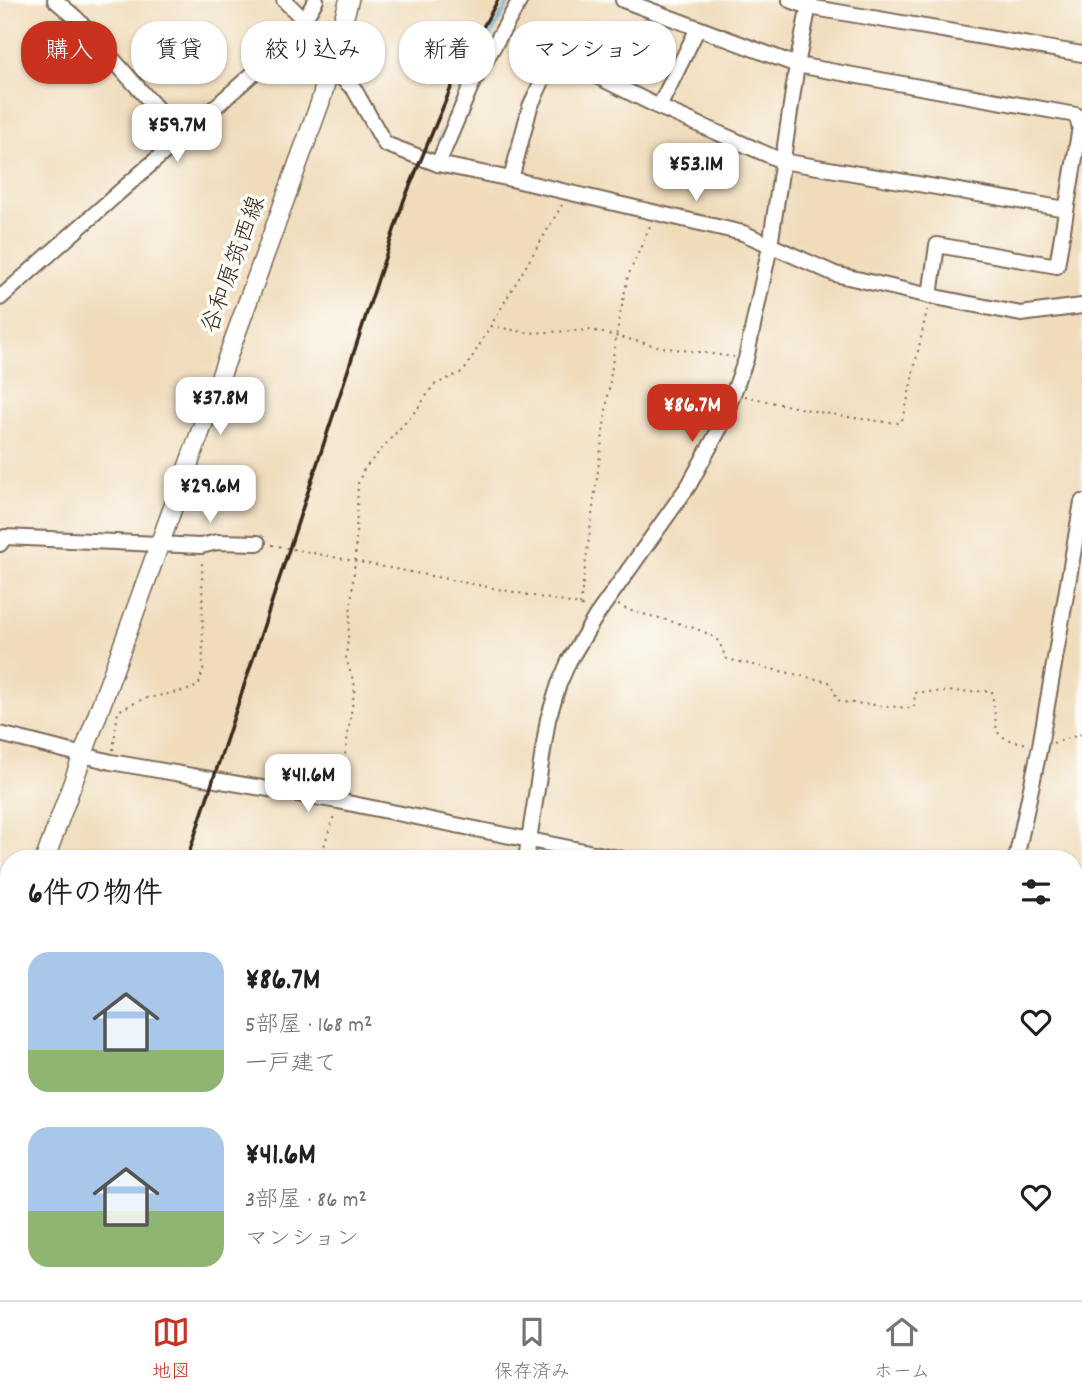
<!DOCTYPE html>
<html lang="ja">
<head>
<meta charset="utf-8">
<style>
	:root { --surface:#fff; --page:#f6f6f6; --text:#202124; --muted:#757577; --line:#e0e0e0; --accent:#c8321e }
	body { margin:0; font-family:Dekko,"Klee One",sans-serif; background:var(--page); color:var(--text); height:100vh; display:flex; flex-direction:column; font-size:26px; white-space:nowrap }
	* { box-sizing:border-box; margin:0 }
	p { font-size:23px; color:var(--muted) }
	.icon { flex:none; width:38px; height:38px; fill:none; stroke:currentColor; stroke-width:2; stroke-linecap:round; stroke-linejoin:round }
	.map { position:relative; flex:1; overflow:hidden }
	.drawer { position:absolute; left:0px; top:850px; width:1083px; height:450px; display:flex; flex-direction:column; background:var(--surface); border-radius:28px 28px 0 0; box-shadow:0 2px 5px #0004 }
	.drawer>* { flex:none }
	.hud { position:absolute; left:21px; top:21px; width:700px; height:63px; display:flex; gap:14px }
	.price { position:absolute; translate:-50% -60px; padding:0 16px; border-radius:14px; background:#fff; color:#222; font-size:23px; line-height:46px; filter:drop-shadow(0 2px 4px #0008) }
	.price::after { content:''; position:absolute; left:50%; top:42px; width:21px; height:16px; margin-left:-10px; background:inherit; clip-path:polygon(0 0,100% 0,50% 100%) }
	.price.selected { background:var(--accent); color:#fff }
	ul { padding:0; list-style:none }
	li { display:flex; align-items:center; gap:21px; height:175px; padding:0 28px }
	li span { display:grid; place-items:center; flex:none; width:196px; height:140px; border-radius:21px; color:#555 }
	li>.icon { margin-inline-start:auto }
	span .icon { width:84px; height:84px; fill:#fffc; stroke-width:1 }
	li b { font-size:30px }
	h2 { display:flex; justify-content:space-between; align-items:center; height:84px; padding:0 28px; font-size:30px }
	.chip { padding:0 24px; border-radius:28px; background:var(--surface); box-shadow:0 2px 5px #0004; font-size:24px; line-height:63px }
	.chip.selected { background:var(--accent); color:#fff }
	.tabs { display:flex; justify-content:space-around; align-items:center; height:98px; border-top:2px solid var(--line); background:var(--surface); font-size:19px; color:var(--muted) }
	.tabs a { display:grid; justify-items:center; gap:4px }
	.tabs .selected { color:var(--accent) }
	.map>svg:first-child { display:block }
	.industrial { fill:#d1bfbd }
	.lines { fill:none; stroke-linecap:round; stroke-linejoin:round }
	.stream { stroke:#61b2dc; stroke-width:3.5 }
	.minor-casing { stroke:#7a6855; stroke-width:18 }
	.major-casing { stroke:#7a6855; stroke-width:21 }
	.path { stroke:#7a6855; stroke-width:2; stroke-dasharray:2 5; stroke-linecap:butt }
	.minor { stroke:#fff; stroke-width:14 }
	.major { stroke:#fff; stroke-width:18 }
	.rail { stroke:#3b2a1e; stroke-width:3.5 }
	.labels { text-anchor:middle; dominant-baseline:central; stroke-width:7; stroke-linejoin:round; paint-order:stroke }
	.street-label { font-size:24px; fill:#3b2a1e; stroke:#fdfcf7 }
</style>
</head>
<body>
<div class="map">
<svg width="1082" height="1300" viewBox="0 0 1082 1300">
	<rect width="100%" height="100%" fill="#fdfcf7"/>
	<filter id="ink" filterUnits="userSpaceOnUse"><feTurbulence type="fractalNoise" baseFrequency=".0143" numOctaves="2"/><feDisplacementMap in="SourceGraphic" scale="14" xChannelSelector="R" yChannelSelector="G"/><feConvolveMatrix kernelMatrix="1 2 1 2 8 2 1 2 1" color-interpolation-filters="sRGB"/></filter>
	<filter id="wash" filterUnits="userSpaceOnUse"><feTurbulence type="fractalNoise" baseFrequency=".00686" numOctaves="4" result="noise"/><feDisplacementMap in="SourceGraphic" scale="28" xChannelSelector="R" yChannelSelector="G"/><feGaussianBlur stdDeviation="1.57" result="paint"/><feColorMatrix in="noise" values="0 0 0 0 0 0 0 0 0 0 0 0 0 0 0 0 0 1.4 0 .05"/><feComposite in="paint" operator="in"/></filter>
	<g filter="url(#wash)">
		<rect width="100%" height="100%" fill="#f0dcbb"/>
		<polygon class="industrial" points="50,1292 178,1292 175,1300 47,1300"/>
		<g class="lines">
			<g class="stream">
				<polyline points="469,75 510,0"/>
				<polyline points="439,141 452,114"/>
				<polyline points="1074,954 1082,956"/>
			</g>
		</g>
	</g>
	<g filter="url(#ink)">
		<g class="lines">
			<defs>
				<g id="minor">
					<polyline points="55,0 76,18 182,137"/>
					<polyline points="284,0 304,20"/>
					<polyline points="520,0 471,86 438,164 511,179 743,233 835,274 930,296 1021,314 1082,306"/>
					<polyline points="623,0 797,65 1076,115 1080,127 1057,266 937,245 930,296"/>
					<polyline points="790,0 809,7 1082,54"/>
					<polyline points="294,35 354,89 385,144 438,164"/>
					<polyline points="659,107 698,28"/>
					<polyline points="511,179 530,107 554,55 659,107 782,161 1066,209"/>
					<polyline points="0,298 284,46 304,20 316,0"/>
					<polyline points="0,544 5,537 201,546 217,542 258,543"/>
					<polyline points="0,734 111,762 338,801 623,859"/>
					<polyline points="526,859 548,719 559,684 569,661 596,616 689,485 722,424 746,359 770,246 797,65 810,0"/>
					<polyline points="1016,859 1040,746 1082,502"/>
					<polyline points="1074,946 1082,948"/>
					<polyline points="1074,1021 1082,1014"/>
					<polyline points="1074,1126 1082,1124"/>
					<polyline points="178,1300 181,1292"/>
					<polyline points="408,1300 409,1292"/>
					<polyline points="1008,1300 1008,1292"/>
				</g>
				<g id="major">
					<polyline points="45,859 320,103 349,0"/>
					<polyline points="0,982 9,958"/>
				</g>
			</defs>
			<use href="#minor" class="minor-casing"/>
			<use href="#major" class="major-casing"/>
			<g class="path">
				<polyline points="491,326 529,333 591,330 661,347 734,357"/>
				<path d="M745,396C797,408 847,419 900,423L904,416L927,310"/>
				<polyline points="272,545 580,605 586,609"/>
				<polyline points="580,605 616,336 628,276 650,226"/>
				<path d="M618,605L628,610C647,616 705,627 717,640C722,645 723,654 727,659L829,682C835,689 834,696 841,702L909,708L914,707L915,693L919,692L992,691L997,732L1006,739L1027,744"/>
				<polyline points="1053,743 1082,734"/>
				<polyline points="113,750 118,711 143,699 192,689 199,684 203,669 202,561"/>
				<polyline points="340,789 355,686 346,659 355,560 358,483 364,469 418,408 434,385 464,371 562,205"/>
				<polyline points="320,859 334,815"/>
				<polyline points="304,1292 308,1300"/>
				<polyline points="704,1292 706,1300"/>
				<polyline points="641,1300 696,1292"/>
			</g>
			<use href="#minor" class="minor"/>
			<use href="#major" class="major"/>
			<g class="rail">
				<polyline points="187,859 404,200 456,76 498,0"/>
				<polyline points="40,1300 43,1292"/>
			</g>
		</g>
	</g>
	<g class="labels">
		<g class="street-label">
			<text transform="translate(235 265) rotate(-70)">谷和原筑西線</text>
		</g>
	</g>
</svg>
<b class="price" style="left:177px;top:164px">¥59.7M</b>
<b class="price" style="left:696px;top:203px">¥53.1M</b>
<b class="price" style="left:220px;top:437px">¥37.8M</b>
<b class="price selected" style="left:692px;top:444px">¥86.7M</b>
<b class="price" style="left:210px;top:525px">¥29.6M</b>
<b class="price" style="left:308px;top:814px">¥41.6M</b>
<div class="hud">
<a class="chip selected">購入</a>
<a class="chip">賃貸</a>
<a class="chip">絞り込み</a>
<a class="chip">新着</a>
<a class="chip">マンション</a>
</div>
<section class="drawer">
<h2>6件の物件<svg class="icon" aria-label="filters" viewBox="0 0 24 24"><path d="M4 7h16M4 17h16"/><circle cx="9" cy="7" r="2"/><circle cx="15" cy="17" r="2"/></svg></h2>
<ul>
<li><span style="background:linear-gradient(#a9c7e8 70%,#8fb573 0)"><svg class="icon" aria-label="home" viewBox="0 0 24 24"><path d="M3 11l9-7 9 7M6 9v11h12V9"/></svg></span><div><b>¥86.7M</b><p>5部屋 · 168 m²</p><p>一戸建て</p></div><svg class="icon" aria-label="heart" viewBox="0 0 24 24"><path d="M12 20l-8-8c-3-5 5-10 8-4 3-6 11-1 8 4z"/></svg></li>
<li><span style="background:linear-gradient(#a9c7e8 60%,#8fb573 0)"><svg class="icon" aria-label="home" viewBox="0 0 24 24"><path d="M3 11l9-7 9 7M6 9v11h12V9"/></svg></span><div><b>¥41.6M</b><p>3部屋 · 86 m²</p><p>マンション</p></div><svg class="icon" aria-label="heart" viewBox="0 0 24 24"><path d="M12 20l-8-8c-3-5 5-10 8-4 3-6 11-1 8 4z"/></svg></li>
</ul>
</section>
</div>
<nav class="tabs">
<a class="selected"><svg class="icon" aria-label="map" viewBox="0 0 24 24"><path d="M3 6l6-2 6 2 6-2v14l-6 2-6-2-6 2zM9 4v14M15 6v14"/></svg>地図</a>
<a><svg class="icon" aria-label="saved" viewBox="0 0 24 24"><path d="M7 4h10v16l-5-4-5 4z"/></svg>保存済み</a>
<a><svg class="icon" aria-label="home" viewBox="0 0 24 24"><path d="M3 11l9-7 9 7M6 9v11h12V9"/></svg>ホーム</a>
</nav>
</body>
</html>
